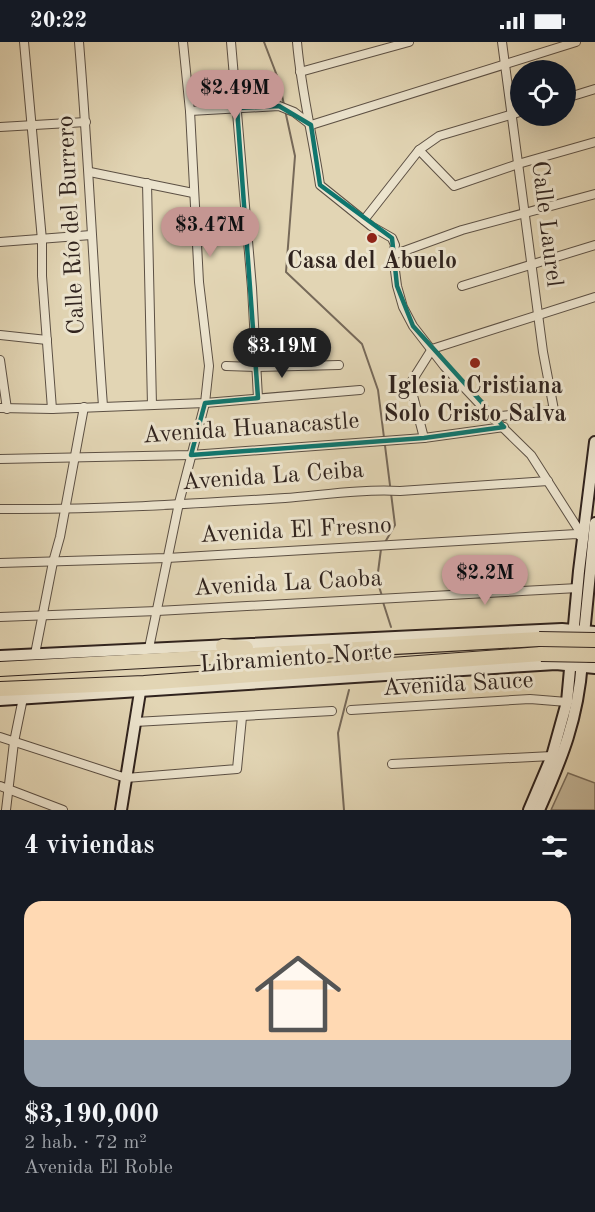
<!DOCTYPE html>
<html lang="es">
<head>
<meta charset="utf-8">
<style>
	:root { --surface:#171b24; --page:#242831; --text:#f1f3f6; --muted:#9ea1a6; --accent:#c59692 }
	body { margin:0; font-family:"Old Standard TT",serif; background:var(--page); color:var(--text); height:100vh; display:flex; flex-direction:column; font-size:22px; white-space:nowrap }
	* { box-sizing:border-box; margin:0 }
	p { font-size:20px; color:var(--muted) }
	.icon { flex:none; width:33px; height:33px; fill:none; stroke:currentColor; stroke-width:2; stroke-linecap:round; stroke-linejoin:round }
	.map { position:relative; height:768px; overflow:hidden }
	.side { display:flex; flex-direction:column; background:var(--surface); flex:1 }
	.side>* { flex:none }
	.tools { position:absolute; left:510px; top:18px; display:grid; gap:12px }
	.tools a { display:grid; place-items:center; width:66px; height:66px; border-radius:50%; background:var(--surface); box-shadow:0 6px 24px #0002; font-size:30px }
	.price { position:absolute; translate:-50% -51px; padding:0 14px; border-radius:21px; background:var(--accent); color:#111; font-size:20px; line-height:39px; filter:drop-shadow(0 2px 3px #0008) }
	.price::after { content:''; position:absolute; left:50%; top:36px; width:18px; height:14px; margin-left:-9px; background:inherit; clip-path:polygon(0 0,100% 0,50% 100%) }
	.price.current { background:#222; color:#fff }
	ul { padding:0; list-style:none }
	li { display:grid; align-content:center; gap:12px; height:318px; padding:0 24px }
	li span { display:grid; place-items:center; height:186px; border-radius:18px; color:#555 }
	li>.icon { margin-inline-start:auto }
	span .icon { width:108px; height:108px; fill:#fffc; stroke-width:1 }
	li b { font-size:26px }
	h2 { display:flex; justify-content:space-between; align-items:center; height:72px; padding:0 24px; font-size:26px }
	.status { display:flex; justify-content:space-between; align-items:center; height:42px; padding:0 30px; background:var(--surface); direction:ltr }
	.status svg { height:16px; fill:currentColor }
	.map>svg:first-child { display:block }
	.green { fill:#c4b79a; stroke:#7a6d5c; stroke-width:1.5 }
	.lines { fill:none; stroke-linecap:round; stroke-linejoin:round }
	.stream { stroke:#766959; stroke-width:2 }
	.street-casing { stroke:#5c5044; stroke-width:10 }
	.secondary-casing { stroke:#30231e; stroke-width:14 }
	.highway-casing { stroke:#30231e; stroke-width:16 }
	.street { stroke:#ece4ce; stroke-width:8 }
	.secondary { stroke:#ece4ce; stroke-width:10 }
	.highway { stroke:#e2d5b4; stroke-width:14 }
	.highway-bridge-casing { stroke:#30231e; stroke-width:16; stroke-linecap:butt }
	.highway-bridge { stroke:#e2d5b4; stroke-width:14 }
	.marked { fill:none; stroke:#0f766e; stroke-width:4.5; stroke-linejoin:round }
	.poi-dot { fill:#8f2418; stroke:#ece4ce; stroke-width:2 }
	.labels { text-anchor:middle; dominant-baseline:central; stroke-width:6; stroke-linejoin:round; paint-order:stroke }
	.street-label { font-size:24px; fill:#30231e; stroke:#ece4ce }
	.poi-label { font-size:24px; font-weight:bold; fill:#30231e; stroke:#ece4ce }
</style>
</head>
<body>
<div class="status"><b>20:22</b><svg viewBox="0 0 49 12"><path d="M0 12V9h3v3zM5 12V6h3v6zM10 12V3h3v9zM15 12V0h3v12zM26 1h20v11H26zM47 4h2v5h-2z"/></svg></div>
<div class="map">
<svg width="595" height="768" viewBox="0 0 595 768">
	<rect width="100%" height="100%" fill="#e2d5b4"/>
	<filter id="stains"><feTurbulence type="fractalNoise" baseFrequency=".00333" numOctaves="4"/><feColorMatrix values="0 0 0 0 .2 0 0 0 0 .09 0 0 0 0 .02 0 0 0 .5 -.17"/></filter>
	<radialGradient id="worn" r=".72"><stop offset=".6" stop-color="#630" stop-opacity="0"/><stop offset="1" stop-color="#630" stop-opacity=".3"/></radialGradient>
	<polygon class="green" points="568,731 595,741 595,768 551,768"/>
	<g class="lines">
		<g class="stream">
			<polyline points="264,0 279,39 284,63"/>
			<polyline points="285,68 295,114 286,230 362,302 378,348 395,483 384,502"/>
			<polyline points="381,507 377,538 382,554"/>
			<polyline points="383,560 391,585"/>
			<polyline points="344,768 338,691 349,648"/>
		</g>
		<defs>
			<g id="street">
				<polyline points="24,0 42,198 42,234 52,367"/>
				<path d="M79,0C89,121 94,243 103,364"/>
				<polyline points="231,0 252,246 258,356"/>
				<path d="M297,0C301,48 313,95 320,143L371,184L392,196L395,203L393,213L397,244L403,265L413,284L444,324L492,375L531,413L584,496"/>
				<polyline points="300,30 409,0"/>
				<polyline points="566,56 595,47"/>
				<polyline points="190,69 279,64 294,70 311,83 576,0"/>
				<polyline points="0,85 86,80"/>
				<polyline points="419,108 454,144 518,122 595,100"/>
				<polyline points="90,130 193,151"/>
				<polyline points="147,141 152,363"/>
				<polyline points="364,178 419,108 439,94 520,70"/>
				<polyline points="0,200 91,193"/>
				<polyline points="393,213 462,188 595,152"/>
				<polyline points="462,244 595,203"/>
				<polyline points="0,293 47,298"/>
				<polyline points="0,318 7,367"/>
				<polyline points="226,324 257,325 339,323"/>
				<polyline points="0,366 52,367 205,361 360,348"/>
				<polyline points="492,375 554,368 543,310 502,0"/>
				<polyline points="424,396 410,342 432,307 595,255"/>
				<polyline points="0,417 191,413 424,396 504,385"/>
				<path d="M0,467C95,468 190,462 285,456C323,453 361,447 400,449L548,439"/>
				<polyline points="0,521 167,516 577,492 583,496"/>
				<polyline points="0,575 157,569 578,546"/>
				<polyline points="149,606 179,461 205,361 209,324 199,240 190,69 183,0"/>
				<polyline points="35,612 53,520 60,495 84,365"/>
				<polyline points="351,668 530,657 567,660"/>
				<polyline points="135,680 332,669"/>
				<polyline points="0,695 126,736 237,727 242,675"/>
				<polyline points="392,722 552,714"/>
				<polyline points="0,744 63,768"/>
				<polyline points="6,768 14,700 23,656"/>
			</g>
			<g id="secondary">
				<polyline points="584,592 595,481"/>
				<polyline points="0,614 562,587 595,590"/>
				<polyline points="0,658 556,622 595,626"/>
				<polyline points="121,768 140,650"/>
				<polyline points="529,768 552,714 567,660 579,529 595,400"/>
				<path d="M539,768C562,716 578,677 582,620"/>
			</g>
			<g id="highway">
				<polyline points="223,604 246,606"/>
				<polyline points="0,627 539,597"/>
				<polyline points="0,647 144,641 541,612"/>
			</g>
		</defs>
		<use href="#street" class="street-casing"/>
		<use href="#secondary" class="secondary-casing"/>
		<use href="#highway" class="highway-casing"/>
		<use href="#street" class="street"/>
		<use href="#secondary" class="secondary"/>
		<use href="#highway" class="highway"/>
		<defs>
			<g id="highway-bridge">
				<polyline points="539,597 595,598"/>
				<polyline points="541,612 595,613"/>
			</g>
		</defs>
		<use href="#highway-bridge" class="highway-bridge-casing"/>
		<use href="#highway-bridge" class="highway-bridge"/>
	</g>
	<path class="marked" d="M279,64L311,83L320,143L392,196L397,244L413,284L504,385L424,396L191,413L205,361L258,356L237,66Z"/>
	<g class="poi-dot">
		<circle cx="372" cy="196" r="6"/>
		<circle cx="475" cy="321" r="6"/>
	</g>
	<g class="labels">
		<g class="street-label">
			<text transform="translate(546 182) rotate(83)">Calle Laurel</text>
			<text transform="translate(72 183) rotate(-93)">Calle Río del Burrero</text>
			<text transform="translate(251 387) rotate(-4)">Avenida Huanacastle</text>
			<text transform="translate(273 435) rotate(-4)">Avenida La Ceiba</text>
			<text transform="translate(296 489) rotate(-3)">Avenida El Fresno</text>
			<text transform="translate(288 542) rotate(-3)">Avenida La Caoba</text>
			<text transform="translate(296 617) rotate(-4)">Libramiento Norte</text>
			<text transform="translate(458 643) rotate(-3)">Avenida Sauce</text>
		</g>
		<g class="poi-label">
			<text x="372" y="220">Casa del Abuelo</text>
			<text x="475" y="345">Iglesia Cristiana<tspan x="475" dy="28">Solo Cristo Salva</tspan></text>
		</g>
	</g>
	<rect width="100%" height="100%" filter="url(#stains)"/>
	<rect width="100%" height="100%" fill="url(#worn)"/>
</svg>
<div class="tools">
<a><svg class="icon" aria-label="locate" viewBox="0 0 24 24"><circle cx="12" cy="12" r="6"/><path d="M12 2v4M12 18v4M2 12h4M18 12h4"/></svg></a>
</div>
<b class="price" style="left:235px;top:79px">$2.49M</b>
<b class="price" style="left:210px;top:216px">$3.47M</b>
<b class="price current" style="left:282px;top:337px">$3.19M</b>
<b class="price" style="left:485px;top:564px">$2.2M</b>
</div>
<section class="side">
<h2>4 viviendas<svg class="icon" aria-label="filters" viewBox="0 0 24 24"><path d="M4 7h16M4 17h16"/><circle cx="9" cy="7" r="2"/><circle cx="15" cy="17" r="2"/></svg></h2>
<ul>
<li><span style="background:linear-gradient(#ffd9b3 75%,#9aa5b1 0)"><svg class="icon" aria-label="home" viewBox="0 0 24 24"><path d="M3 11l9-7 9 7M6 9v11h12V9"/></svg></span><div><b>$3,190,000</b><p>2 hab. · 72 m²</p><p>Avenida El Roble</p></div></li>
</ul>
</section>
</body>
</html>
